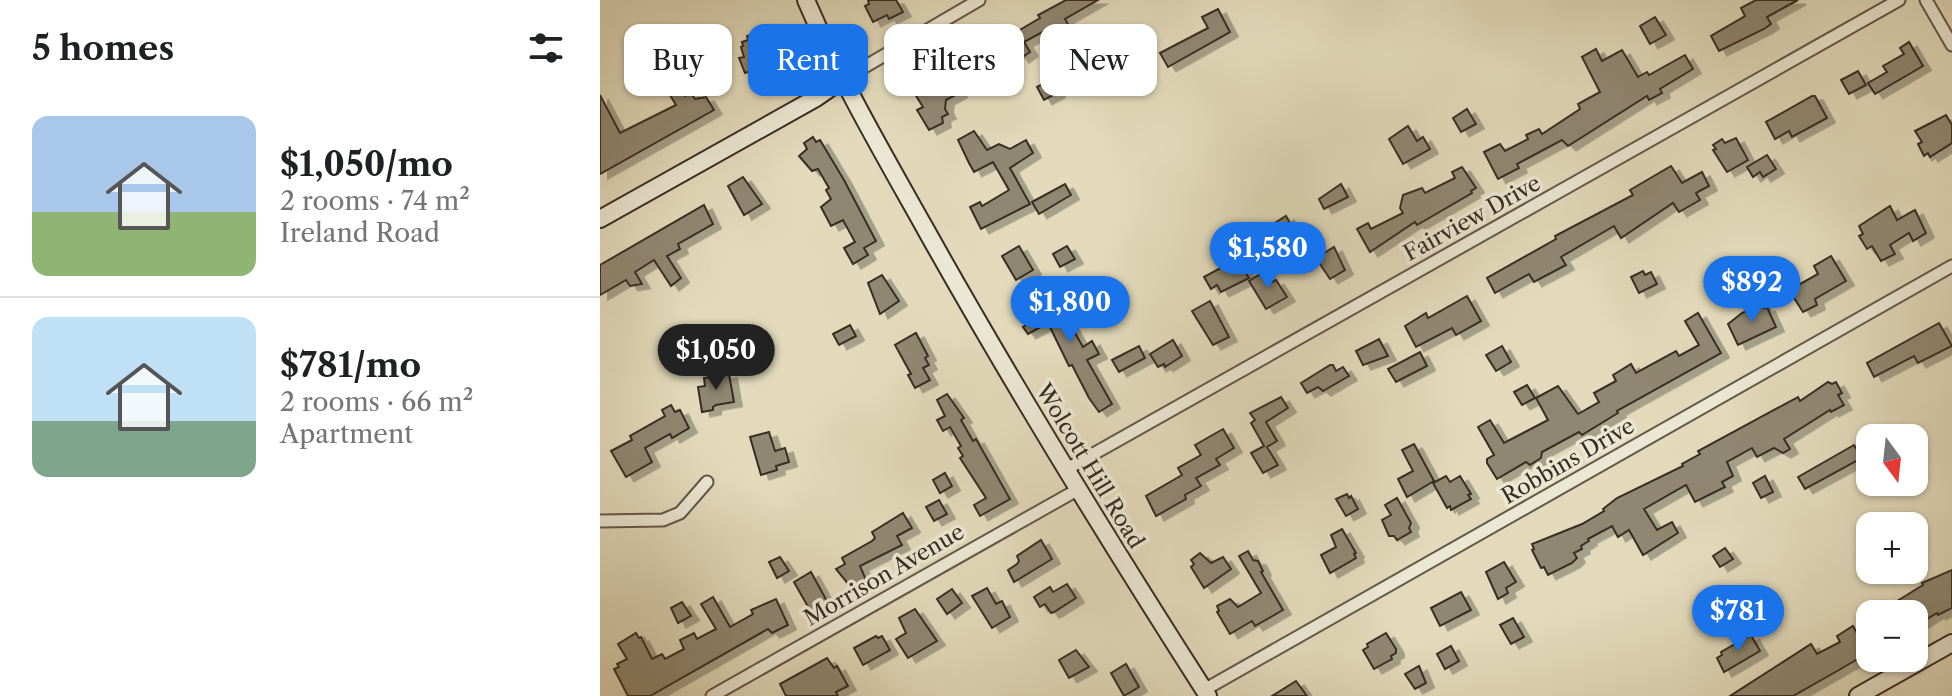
<!DOCTYPE html>
<html lang="en">
<head>
<meta charset="utf-8">
<style>
	:root { --surface:#fff; --page:#f2f2f2; --text:#202124; --muted:#757577; --line:#e0e0e0; --accent:#1a73e8 }
	body { margin:0; font-family:"Libre Caslon Text",serif; background:var(--page); color:var(--text); height:100vh; display:flex; flex-direction:column; font-size:30px; white-space:nowrap }
	* { box-sizing:border-box; margin:0 }
	p { font-size:26px; color:var(--muted) }
	.icon { flex:none; width:44px; height:44px; fill:none; stroke:currentColor; stroke-width:2; stroke-linecap:round; stroke-linejoin:round }
	.map { position:relative; flex:1; overflow:hidden }
	.sheet { display:flex; flex-direction:column; background:var(--surface); width:600px }
	.sheet>* { flex:none }
	.banner { position:absolute; left:24px; top:24px; width:760px; height:72px; display:flex; gap:16px }
	.needle { width:52px; rotate:165deg }
	.buttons { position:absolute; left:1256px; top:424px; display:grid; gap:16px }
	.buttons a { display:grid; place-items:center; width:72px; height:72px; border-radius:16px; background:var(--surface); box-shadow:0 2px 6px #0004; font-size:40px }
	.price { position:absolute; translate:-50% -68px; padding:0 18px; border-radius:28px; background:var(--accent); color:#fff; font-size:26px; line-height:52px; filter:drop-shadow(0 2px 4px #0008) }
	.price::after { content:''; position:absolute; left:50%; top:48px; width:24px; height:18px; margin-left:-12px; background:inherit; clip-path:polygon(0 0,100% 0,50% 100%) }
	.price.active { background:#222; color:#fff }
	ul { padding:0; list-style:none }
	li { display:flex; align-items:center; gap:24px; height:200px; padding:0 32px }
	li+li { border-top:2px solid var(--line) }
	li span { display:grid; place-items:center; flex:none; width:224px; height:160px; border-radius:16px; color:#555 }
	li>.icon { margin-inline-start:auto }
	span .icon { width:96px; height:96px; fill:#fffc; stroke-width:1 }
	li b { font-size:34px }
	h2 { display:flex; justify-content:space-between; align-items:center; height:96px; padding:0 32px; font-size:34px }
	.pill { padding:0 28px; border-radius:16px; background:var(--surface); box-shadow:0 2px 6px #0004; font-size:28px; line-height:72px }
	.pill.active { background:var(--accent); color:#fff }
	main { display:flex; flex:1; min-height:0 }
	.map>svg:first-child { display:block }
	.building { fill:#908772; stroke:#372d23; stroke-width:2; filter:url(#shadow) }
	.lines { fill:none; stroke-linecap:round; stroke-linejoin:round }
	.street-casing { stroke:#625849; stroke-width:15 }
	.secondary-casing { stroke:#372d23; stroke-width:20 }
	.street { stroke:#ece7d3; stroke-width:11 }
	.secondary { stroke:#ece7d3; stroke-width:16 }
	.labels { text-anchor:middle; dominant-baseline:central; stroke-width:7; stroke-linejoin:round; paint-order:stroke }
	.street-label { font-size:22px; fill:#372d23; stroke:#ece7d3 }
</style>
</head>
<body>
<main>
<section class="sheet">
<h2>5 homes<svg class="icon" aria-label="filters" viewBox="0 0 24 24"><path d="M4 7h16M4 17h16"/><circle cx="9" cy="7" r="2"/><circle cx="15" cy="17" r="2"/></svg></h2>
<ul>
<li><span style="background:linear-gradient(#a9c7e8 60%,#8fb573 0)"><svg class="icon" aria-label="home" viewBox="0 0 24 24"><path d="M3 11l9-7 9 7M6 9v11h12V9"/></svg></span><div><b>$1,050/mo</b><p>2 rooms · 74 m²</p><p>Ireland Road</p></div></li>
<li><span style="background:linear-gradient(#bfe0f5 65%,#7fa58c 0)"><svg class="icon" aria-label="home" viewBox="0 0 24 24"><path d="M3 11l9-7 9 7M6 9v11h12V9"/></svg></span><div><b>$781/mo</b><p>2 rooms · 66 m²</p><p>Apartment</p></div></li>
</ul>
</section>
<div class="map">
<svg width="1352" height="696" viewBox="0 0 1352 696">
	<defs>
		<filter id="shadow"><feDropShadow dx="8" dy="4.5" stdDeviation="0" flood-color="#0004"/></filter>
	</defs>
	<rect width="100%" height="100%" fill="#e2dabb"/>
	<filter id="stains"><feTurbulence type="fractalNoise" baseFrequency=".0025" numOctaves="4"/><feColorMatrix values="0 0 0 0 .2 0 0 0 0 .09 0 0 0 0 .02 0 0 0 .5 -.17"/></filter>
	<radialGradient id="worn" r=".72"><stop offset=".6" stop-color="#630" stop-opacity="0"/><stop offset="1" stop-color="#630" stop-opacity=".3"/></radialGradient>
	<g class="building">
		<polygon points="268,0 296,0 303,12 289,19 287,15 273,22 265,6 269,4"/>
		<polygon points="466,0 498,0 465,19 470,28 468,30 469,32 453,41 446,30 424,42 430,52 421,58 418,53 399,64 389,46 393,41 416,28 418,31 440,18 438,15"/>
		<polygon points="1156,0 1198,0 1167,17 1171,24 1164,29 1119,51 1111,36 1145,16 1141,8"/>
		<polygon points="618,9 630,32 568,67 560,53 608,28 602,17"/>
		<polygon points="1055,17 1066,35 1050,44 1040,26"/>
		<polygon points="169,27 177,50 156,58 160,68 145,73 139,58 144,57 141,47 143,46 142,42 148,40 147,36"/>
		<polygon points="534,36 541,48 528,55 521,43"/>
		<polygon points="1309,42 1323,66 1275,94 1268,83 1287,72 1283,66 1304,54 1300,48"/>
		<polygon points="996,49 1002,61 1022,50 1038,77 1047,72 1049,75 1085,55 1093,69 1060,89 1062,93 1049,100 1047,96 968,146 962,140 917,164 919,168 898,179 884,152 900,144 905,151 928,139 926,135 939,129 942,134 980,109 978,104 1000,92 982,57"/>
		<polygon points="1258,71 1266,85 1249,94 1241,80"/>
		<polygon points="348,73 350,78 356,74 362,86 357,89 359,93 346,100 345,109 348,114 342,117 343,123 329,130 317,110 323,107 310,86 328,76 332,82"/>
		<polygon points="74,75 85,96 91,93 95,99 106,97 114,110 0,174 0,95 20,133 76,105 62,82"/>
		<polygon points="450,80 457,93 444,100 437,87"/>
		<polygon points="1212,96 1215,96 1227,118 1192,137 1189,131 1175,139 1166,122"/>
		<polygon points="867,109 876,124 861,132 853,118"/>
		<polygon points="1346,115 1352,125 1352,143 1330,157 1328,153 1324,156 1318,144 1322,142 1315,131"/>
		<polygon points="808,126 817,141 823,137 830,149 803,164 789,139"/>
		<polygon points="374,131 387,150 399,144 410,149 426,140 433,153 410,168 430,204 381,229 370,207 380,202 382,206 409,190 393,162 374,172 369,163 358,140"/>
		<polygon points="213,137 216,142 220,140 244,180 276,241 264,248 268,255 253,264 244,248 255,242 243,220 231,226 221,207 231,199 226,190 229,188 218,169 212,171 199,156 207,149 204,143"/>
		<polygon points="1136,138 1148,160 1127,172 1113,150 1116,149 1113,145 1122,139 1125,143"/>
		<polygon points="1167,155 1176,169 1163,177 1160,172 1153,177 1147,167"/>
		<polygon points="1071,166 1082,183 1102,172 1109,186 1096,193 1100,200 1079,212 1073,203 1021,238 1014,226 961,257 966,265 934,282 929,274 895,293 887,278 956,239 955,236 1033,195 1030,190"/>
		<polygon points="862,167 876,188 871,191 872,193 817,225 815,222 770,252 757,229 768,223 771,229 803,213 800,208 803,195 822,188 825,193 855,178 852,172"/>
		<polygon points="143,177 162,204 144,215 128,186"/>
		<polygon points="465,184 471,195 439,214 432,202"/>
		<polygon points="741,184 748,197 724,209 719,199"/>
		<polygon points="104,205 113,224 78,244 80,249 67,256 81,278 71,286 54,260 35,272 42,284 30,286 26,280 0,295 0,265"/>
		<polygon points="1290,206 1297,220 1315,210 1326,233 1313,241 1309,233 1290,245 1295,254 1281,261 1272,246 1267,249 1259,236 1263,234 1259,226"/>
		<polygon points="686,216 693,228 680,236 673,224"/>
		<polygon points="419,246 433,270 416,280 402,256"/>
		<polygon points="467,246 475,259 460,267 453,254"/>
		<polygon points="734,247 745,270 730,279 716,258"/>
		<polygon points="1231,256 1246,281 1215,299 1217,305 1203,312 1189,290 1218,274 1214,266"/>
		<polygon points="637,259 649,278 621,292 617,285 611,289 604,277"/>
		<polygon points="665,271 672,282 676,280 687,297 666,309 649,281"/>
		<polygon points="1043,271 1045,275 1051,272 1057,284 1039,293 1031,277"/>
		<polygon points="1139,272 1146,285 1123,296 1118,286"/>
		<polygon points="282,275 299,301 280,314 268,283"/>
		<polygon points="449,289 456,303 470,295 477,307 468,312 469,315 466,317 483,347 492,341 499,354 487,360 512,404 499,412 489,398 472,365 469,366 448,323 428,334 423,327 441,315 432,298"/>
		<polygon points="867,296 881,321 856,335 852,328 816,347 805,326 826,313 828,318"/>
		<polygon points="610,301 629,337 613,345 592,311"/>
		<polygon points="1162,303 1164,308 1167,307 1176,327 1138,345 1128,324 1142,313"/>
		<polygon points="1098,313 1121,353 1017,411 1018,413 982,435 979,432 942,452 941,458 930,465 926,462 897,479 887,463 887,459 894,455 878,427 890,420 904,443 948,420 936,398 958,386 978,414 999,402 994,393 1016,381 1013,375 1031,364 1036,373 1076,351 1079,356 1099,345 1085,321"/>
		<polygon points="1339,323 1352,346 1318,363 1314,356 1274,377 1267,363"/>
		<polygon points="250,325 256,336 239,345 233,334"/>
		<polygon points="316,333 328,356 325,358 329,365 323,368 330,380 315,388 308,375 311,374 295,345"/>
		<polygon points="779,339 788,356 763,365 756,351"/>
		<polygon points="573,340 582,356 565,367 564,364 558,367 550,354"/>
		<polygon points="539,346 545,358 519,372 512,360"/>
		<polygon points="902,346 911,362 896,371 886,355"/>
		<polygon points="820,352 827,366 796,382 788,369"/>
		<polygon points="730,365 733,365 736,371 743,367 749,376 723,391 718,387 707,393 701,383"/>
		<polygon points="129,374 134,402 116,405 113,407 113,410 102,412 98,387 105,386 104,378"/>
		<polygon points="1228,382 1232,384 1236,382 1242,393 1238,395 1244,405 1231,412 1230,410 1184,439 1190,449 1183,453 1174,448 1157,457 1152,448 1127,462 1133,476 1122,482 1125,487 1095,502 1086,485 1044,509 1057,530 1072,522 1078,533 1043,555 1029,530 1018,537 1012,526 988,539 989,541 981,546 982,549 974,553 977,558 972,563 948,575 944,567 941,568 932,550 934,549 932,544 982,524 1004,511 1003,509 1017,498 1083,466 1082,464 1100,454 1098,451 1198,397 1200,401"/>
		<polygon points="927,385 935,398 922,405 914,392"/>
		<polygon points="347,394 364,418 361,420 373,441 376,439 410,499 380,516 374,505 386,498 360,458 363,456 358,448 361,446 350,427 343,431 337,420 345,416 337,400"/>
		<polygon points="681,397 688,408 666,422 677,441 667,447 678,465 663,473 651,453 664,446 651,423 655,420 650,413"/>
		<polygon points="71,405 75,412 80,410 89,428 72,438 70,434 45,448 52,462 26,477 11,451 32,440 30,436 65,416 62,410"/>
		<polygon points="623,429 634,448 616,459 620,465 596,478 601,486 585,495 586,499 556,516 546,496 582,475 578,468 601,455 595,445"/>
		<polygon points="169,432 175,451 185,448 189,462 176,466 177,470 161,475 150,437"/>
		<polygon points="814,444 834,481 807,497 798,479 813,471 802,450"/>
		<polygon points="1254,445 1262,458 1205,489 1198,477"/>
		<polygon points="345,473 352,486 340,493 333,480"/>
		<polygon points="846,476 850,482 860,476 871,494 868,495 871,499 851,510 850,506 847,508 833,483"/>
		<polygon points="1165,476 1173,492 1161,498 1153,483"/>
		<polygon points="747,494 749,498 751,496 758,509 746,516 736,499"/>
		<polygon points="797,498 811,523 809,528 811,532 797,540 794,536 789,536 782,520 791,515 785,505"/>
		<polygon points="339,500 347,514 334,521 326,507"/>
		<polygon points="303,513 312,528 297,536 302,545 260,566 266,580 252,588 251,584 249,585 236,569 245,564 242,558 272,541 275,538 272,532"/>
		<polygon points="742,529 756,553 754,554 756,558 730,573 721,555 736,547 731,535"/>
		<polygon points="441,540 452,559 414,582 408,570 417,564 419,561 417,556"/>
		<polygon points="1125,548 1133,559 1120,567 1113,556"/>
		<polygon points="648,551 653,560 658,561 663,571 661,572 683,610 655,626 652,621 630,634 617,612 619,611 617,606 630,599 638,607 661,593 639,556"/>
		<polygon points="600,553 611,563 623,557 631,569 604,588 591,567 594,564 591,560"/>
		<polygon points="180,557 189,571 177,578 169,562"/>
		<polygon points="904,562 916,582 906,588 908,593 898,599 886,572"/>
		<polygon points="1352,570 1352,608 1338,615 1337,613 1314,627 1314,614 1293,614 1289,606 1323,585 1322,583"/>
		<polygon points="211,572 228,603 211,612 194,582"/>
		<polygon points="467,584 476,598 454,612 451,613 445,604 440,607 434,597 450,587 453,592"/>
		<polygon points="387,588 396,604 402,601 410,617 392,628 372,596"/>
		<polygon points="352,589 362,603 347,614 337,599"/>
		<polygon points="861,592 871,610 840,626 831,608"/>
		<polygon points="113,597 130,627 153,614 151,610 176,599 188,625 172,633 168,629 50,696 28,696 14,669 19,667 17,664 27,659 18,644 36,633 39,638 41,637 52,659 62,654 65,659 84,649 80,640 94,633 97,639 116,629 101,604"/>
		<polygon points="82,602 91,616 78,623 71,608"/>
		<polygon points="315,609 337,641 308,658 296,639 306,633 299,618"/>
		<polygon points="913,618 924,637 911,644 900,625"/>
		<polygon points="1253,626 1268,653 1239,670 1193,696 1130,696 1211,644 1217,654 1240,642 1237,636"/>
		<polygon points="786,633 796,649 796,653 791,656 792,659 774,669 763,650 768,647 767,644"/>
		<polygon points="1151,635 1160,651 1124,672 1117,658 1122,655 1121,652"/>
		<polygon points="276,636 278,638 282,636 290,650 263,665 254,648"/>
		<polygon points="851,646 859,661 845,669 837,654"/>
		<polygon points="476,650 489,667 469,678 459,660"/>
		<polygon points="227,658 234,668 237,666 248,686 236,692 238,696 186,696 180,684"/>
		<polygon points="526,664 539,687 524,696 511,673"/>
		<polygon points="819,666 826,683 815,689 805,674"/>
		<polygon points="696,681 707,696 672,696"/>
	</g>
	<g class="lines">
		<defs>
			<g id="street">
				<polyline points="1326,0 1352,45"/>
				<polyline points="242,80 379,0"/>
				<polyline points="465,470 1299,0"/>
				<polyline points="0,521 63,520 80,513 107,482"/>
				<polyline points="604,690 1352,266"/>
				<polyline points="112,696 477,490"/>
			</g>
			<g id="secondary">
				<path d="M206,0C240,80 284,155 326,230C415,389 510,543 608,696"/>
				<polyline points="0,219 216,98 242,80"/>
				<polyline points="1258,696 1352,643"/>
			</g>
		</defs>
		<use href="#street" class="street-casing"/>
		<use href="#secondary" class="secondary-casing"/>
		<use href="#street" class="street"/>
		<use href="#secondary" class="secondary"/>
	</g>
	<g class="labels">
		<g class="street-label">
			<text transform="translate(872 218) rotate(-29)">Fairview Drive</text>
			<text transform="translate(968 461) rotate(-30)">Robbins Drive</text>
			<text transform="translate(490 466) rotate(59)">Wolcott Hill Road</text>
			<text transform="translate(284 575) rotate(-30)">Morrison Avenue</text>
		</g>
	</g>
	<rect width="100%" height="100%" filter="url(#stains)"/>
	<rect width="100%" height="100%" fill="url(#worn)"/>
</svg>
<div class="buttons">
<a><svg class="needle" viewBox="-14 -14 28 28"><path d="M0-13l5 13h-10z" fill="#e53935"/><path d="M0 13l5-13h-10z" fill="#757577"/></svg></a>
<a>+</a>
<a>−</a>
</div>
<b class="price" style="left:668px;top:290px">$1,580</b>
<b class="price" style="left:1152px;top:324px">$892</b>
<b class="price" style="left:470px;top:344px">$1,800</b>
<b class="price active" style="left:116px;top:392px">$1,050</b>
<b class="price" style="left:1138px;top:653px">$781</b>
<div class="banner">
<a class="pill">Buy</a>
<a class="pill active">Rent</a>
<a class="pill">Filters</a>
<a class="pill">New</a>
</div>
</div>
</main>
</body>
</html>
